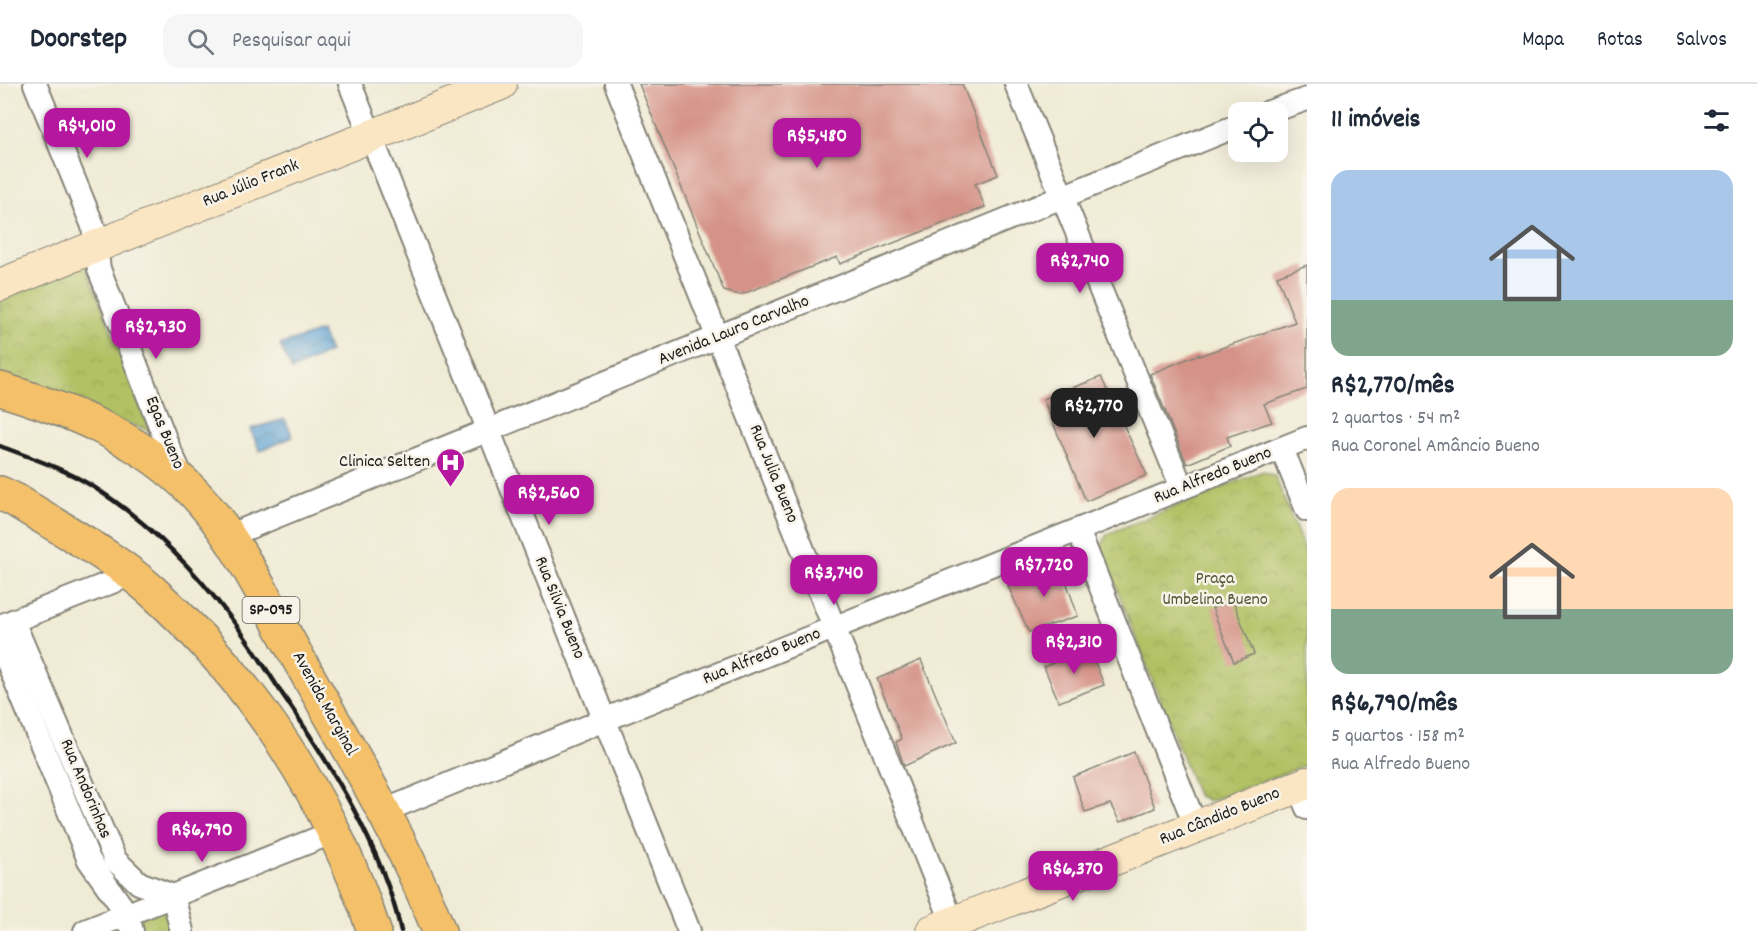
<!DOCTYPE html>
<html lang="pt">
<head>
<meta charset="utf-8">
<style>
	:root { --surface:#fff; --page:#f6f6f7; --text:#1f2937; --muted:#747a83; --line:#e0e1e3; --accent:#b5179e }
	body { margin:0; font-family:Dekko,sans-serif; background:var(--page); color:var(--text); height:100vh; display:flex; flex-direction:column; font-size:22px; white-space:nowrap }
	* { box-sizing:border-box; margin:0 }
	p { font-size:20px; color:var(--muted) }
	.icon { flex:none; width:33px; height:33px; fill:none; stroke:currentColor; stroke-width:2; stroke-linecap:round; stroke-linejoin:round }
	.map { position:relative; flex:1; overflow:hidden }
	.side { display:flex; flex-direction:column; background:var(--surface); width:450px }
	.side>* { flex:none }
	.controls { position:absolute; left:1228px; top:18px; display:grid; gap:12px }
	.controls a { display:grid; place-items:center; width:60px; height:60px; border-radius:12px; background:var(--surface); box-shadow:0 6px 24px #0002; font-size:30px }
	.price { position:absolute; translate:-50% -51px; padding:0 14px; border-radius:12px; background:var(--accent); color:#fff; font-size:20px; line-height:39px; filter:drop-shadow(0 2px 3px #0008) }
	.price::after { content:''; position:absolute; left:50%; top:36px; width:18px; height:14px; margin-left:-9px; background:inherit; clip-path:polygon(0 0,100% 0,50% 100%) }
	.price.current { background:#222; color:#fff }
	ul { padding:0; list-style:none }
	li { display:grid; align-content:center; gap:12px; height:318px; padding:0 24px }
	li span { display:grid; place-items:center; height:186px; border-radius:18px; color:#555 }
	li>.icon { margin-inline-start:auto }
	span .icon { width:108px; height:108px; fill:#fffc; stroke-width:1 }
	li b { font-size:26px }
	h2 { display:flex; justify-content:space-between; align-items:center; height:72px; padding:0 24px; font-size:26px }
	header { display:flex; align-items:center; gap:36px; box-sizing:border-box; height:84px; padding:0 30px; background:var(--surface); border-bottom:2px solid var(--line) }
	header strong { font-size:28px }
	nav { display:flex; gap:33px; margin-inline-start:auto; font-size:21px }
	.search { width:420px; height:54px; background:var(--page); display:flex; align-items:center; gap:15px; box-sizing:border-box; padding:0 21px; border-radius:18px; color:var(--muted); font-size:22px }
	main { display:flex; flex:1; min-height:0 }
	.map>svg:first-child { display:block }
	.park { fill:url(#park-crowns); stroke:#666e40; stroke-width:1.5 }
	.water { fill:url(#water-waves); stroke:#3e5f78; stroke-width:1.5 }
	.building { fill:#d59388 }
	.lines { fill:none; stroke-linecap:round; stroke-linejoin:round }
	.street-casing { stroke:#868478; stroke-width:26 }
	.secondary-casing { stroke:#868478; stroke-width:34 }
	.primary-casing { stroke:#868478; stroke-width:36 }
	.street { stroke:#fff; stroke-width:22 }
	.secondary { stroke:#fbe6c3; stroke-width:32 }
	.primary { stroke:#f4c16a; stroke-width:33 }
	.rail { stroke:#1c1c1c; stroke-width:4.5 }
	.labels { text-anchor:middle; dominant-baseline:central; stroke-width:5; stroke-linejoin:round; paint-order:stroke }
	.shield { fill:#f7f3e8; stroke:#5e5c59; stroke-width:1.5 }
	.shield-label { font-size:16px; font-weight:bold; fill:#1c1c1c }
	.street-label { font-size:18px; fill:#1c1c1c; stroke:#f7f3e8 }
	.poi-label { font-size:18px; fill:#1c1c1c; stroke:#f7f3e8; text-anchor:end }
	.park-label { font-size:18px; fill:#505635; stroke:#f7f3e8 }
</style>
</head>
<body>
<header>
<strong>Doorstep</strong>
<div class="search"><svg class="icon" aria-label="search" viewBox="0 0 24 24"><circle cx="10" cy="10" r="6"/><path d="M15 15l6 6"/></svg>Pesquisar aqui</div>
<nav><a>Mapa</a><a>Rotas</a><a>Salvos</a></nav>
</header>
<main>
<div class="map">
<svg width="1307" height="847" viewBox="0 0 1307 847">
	<defs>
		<pattern id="park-crowns" width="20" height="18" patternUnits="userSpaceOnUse" patternTransform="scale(1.5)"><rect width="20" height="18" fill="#b1c163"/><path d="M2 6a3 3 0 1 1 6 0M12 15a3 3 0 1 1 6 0" fill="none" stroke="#98a555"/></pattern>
		<pattern id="water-waves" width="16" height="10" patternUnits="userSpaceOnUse" patternTransform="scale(1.5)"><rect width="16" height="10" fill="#5fa2d3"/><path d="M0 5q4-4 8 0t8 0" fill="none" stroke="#4e83aa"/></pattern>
	</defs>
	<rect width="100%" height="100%" fill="#f7f3e8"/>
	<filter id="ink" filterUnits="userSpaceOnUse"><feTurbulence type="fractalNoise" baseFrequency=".0167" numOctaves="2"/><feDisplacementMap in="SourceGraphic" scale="12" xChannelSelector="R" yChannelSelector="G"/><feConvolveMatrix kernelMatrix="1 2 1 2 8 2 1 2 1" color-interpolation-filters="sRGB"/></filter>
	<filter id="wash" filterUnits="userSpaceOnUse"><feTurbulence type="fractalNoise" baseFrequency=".008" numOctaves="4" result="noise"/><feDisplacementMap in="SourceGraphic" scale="24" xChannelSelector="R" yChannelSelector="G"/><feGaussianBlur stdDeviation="1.35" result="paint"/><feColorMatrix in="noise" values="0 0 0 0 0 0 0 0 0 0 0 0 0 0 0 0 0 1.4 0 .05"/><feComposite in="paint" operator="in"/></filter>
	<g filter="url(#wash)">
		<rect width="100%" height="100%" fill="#f0ebd4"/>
		<g class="park">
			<polygon points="85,180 151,347 94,329 0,293 0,215"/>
			<polygon points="1263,387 1275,392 1307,472 1307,681 1209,717 1197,711 1101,464 1107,450"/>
			<polygon points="170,819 178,847 137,847 132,832"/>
		</g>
		<g class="water">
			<polygon points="321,247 330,268 292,286 280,261"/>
			<polygon points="285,335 293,353 260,367 250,345"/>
		</g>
		<g id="blocks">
			<g class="building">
				<polygon points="639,0 962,0 998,91 975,100 985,123 840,180 837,173 740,211 724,207"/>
				<polygon points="1307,181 1307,305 1264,320 1272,338 1227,353 1230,362 1187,380 1150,290 1199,270 1199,272 1295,238 1277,192"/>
				<polygon points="1101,293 1147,391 1086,417 1043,315"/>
				<polygon points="1059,477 1078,532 1029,548 1008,502"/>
				<polygon points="1233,517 1254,570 1234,578 1212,524"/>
				<polygon points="1089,563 1104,601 1059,618 1044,583"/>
				<polygon points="921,576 956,659 904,682 896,658 902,655 877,595"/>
				<polygon points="1134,668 1155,724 1120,738 1110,720 1085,728 1073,693"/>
			</g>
		</g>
	</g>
	<g filter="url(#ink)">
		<use href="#blocks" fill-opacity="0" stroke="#868478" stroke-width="1.5"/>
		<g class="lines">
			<defs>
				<g id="street">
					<polyline points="35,0 93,142 99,185 169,365 182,393"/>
					<polyline points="350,0 689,847"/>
					<polyline points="616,0 956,847"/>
					<polyline points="1016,0 1182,404"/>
					<polyline points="1269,28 1307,15"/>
					<polyline points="1282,365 1307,426"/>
					<polyline points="1078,446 1196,743"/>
					<polyline points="228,452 1239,41"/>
					<polyline points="13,537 115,776 139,799 173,812 182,847"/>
					<polyline points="0,542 130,491"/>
					<polyline points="0,559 89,776 127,830 132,847"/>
					<polyline points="1298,702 1307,724"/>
					<polyline points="384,727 604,636 1307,354"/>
					<polyline points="85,847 334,748"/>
				</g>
				<g id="secondary">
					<polyline points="0,201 501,0"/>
					<polyline points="932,847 1307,699"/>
				</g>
				<g id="primary">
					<path d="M0,305C66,325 133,351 184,399C231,442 262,510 293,565C344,657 401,749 439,847"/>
					<path d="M0,409L15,416C59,444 113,472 152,507C254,598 331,717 374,847"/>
				</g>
			</defs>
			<use href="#street" class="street-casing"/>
			<use href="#secondary" class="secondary-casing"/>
			<use href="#primary" class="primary-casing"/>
			<use href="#street" class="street"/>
			<use href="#secondary" class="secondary"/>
			<use href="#primary" class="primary"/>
			<path class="rail" d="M0,362C31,374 63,384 92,402C145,435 192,483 230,533C249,557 265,583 281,608C330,680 382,762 401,847"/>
		</g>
	</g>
	<defs>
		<symbol id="hospital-pin" viewBox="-11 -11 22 30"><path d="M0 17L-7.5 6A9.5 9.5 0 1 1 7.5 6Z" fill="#b5179e" stroke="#f7f3e8"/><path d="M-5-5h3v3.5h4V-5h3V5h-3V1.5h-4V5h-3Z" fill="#fff"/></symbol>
	</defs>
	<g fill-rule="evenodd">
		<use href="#hospital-pin" x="434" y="362" width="33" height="45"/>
	</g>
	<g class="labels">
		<rect class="shield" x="242.5" y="513" width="57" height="26" rx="4.5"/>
		<g class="shield-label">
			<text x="271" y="526">SP-095</text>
		</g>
		<g class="street-label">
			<text transform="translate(251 100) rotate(-22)">Rua Júlio Frank</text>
			<text transform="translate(734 247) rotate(-22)">Avenida Lauro Carvalho</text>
			<text transform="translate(164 349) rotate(68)">Egas Bueno</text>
			<text transform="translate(773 390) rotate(68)">Rua Julia Bueno</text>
			<text transform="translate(1213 392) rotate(-22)">Rua Alfredo Bueno</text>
			<text transform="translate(559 524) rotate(68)">Rua Silvia Bueno</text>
			<text transform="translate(762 573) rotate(-22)">Rua Alfredo Bueno</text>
			<text transform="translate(324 620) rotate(61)">Avenida Marginal</text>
			<text transform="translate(85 705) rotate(67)">Rua Andorinhas</text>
			<text transform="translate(1220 733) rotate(-22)">Rua Cândido Bueno</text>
		</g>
		<g class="poi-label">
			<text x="430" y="378">Clinica Selten</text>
		</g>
		<g class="park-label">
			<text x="1215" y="495">Praça<tspan x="1215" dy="21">Umbelina Bueno</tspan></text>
		</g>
	</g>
</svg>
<div class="controls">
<a><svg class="icon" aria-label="locate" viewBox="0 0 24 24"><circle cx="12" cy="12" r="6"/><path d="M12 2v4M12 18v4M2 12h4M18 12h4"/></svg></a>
</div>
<b class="price" style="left:87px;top:75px">R$4,010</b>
<b class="price" style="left:817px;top:85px">R$5,480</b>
<b class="price" style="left:1080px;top:210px">R$2,740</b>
<b class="price" style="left:156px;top:276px">R$2,930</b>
<b class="price current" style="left:1094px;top:355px">R$2,770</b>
<b class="price" style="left:549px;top:442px">R$2,560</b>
<b class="price" style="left:1044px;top:514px">R$7,720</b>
<b class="price" style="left:834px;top:522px">R$3,740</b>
<b class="price" style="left:1074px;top:591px">R$2,310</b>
<b class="price" style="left:202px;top:779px">R$6,790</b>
<b class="price" style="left:1073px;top:818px">R$6,370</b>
</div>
<section class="side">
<h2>11 imóveis<svg class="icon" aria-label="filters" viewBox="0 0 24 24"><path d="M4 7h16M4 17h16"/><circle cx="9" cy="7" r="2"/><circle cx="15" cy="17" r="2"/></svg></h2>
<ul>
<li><span style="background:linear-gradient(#a9c7e8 70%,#7fa58c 0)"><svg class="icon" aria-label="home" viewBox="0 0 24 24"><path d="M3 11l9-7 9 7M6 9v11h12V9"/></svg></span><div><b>R$2,770/mês</b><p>2 quartos · 54 m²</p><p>Rua Coronel Amâncio Bueno</p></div></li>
<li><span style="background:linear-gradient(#ffd9b3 65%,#7fa58c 0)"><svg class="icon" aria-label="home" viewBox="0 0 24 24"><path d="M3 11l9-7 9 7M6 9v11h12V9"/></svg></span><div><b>R$6,790/mês</b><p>5 quartos · 158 m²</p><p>Rua Alfredo Bueno</p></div></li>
</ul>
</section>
</main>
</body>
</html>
